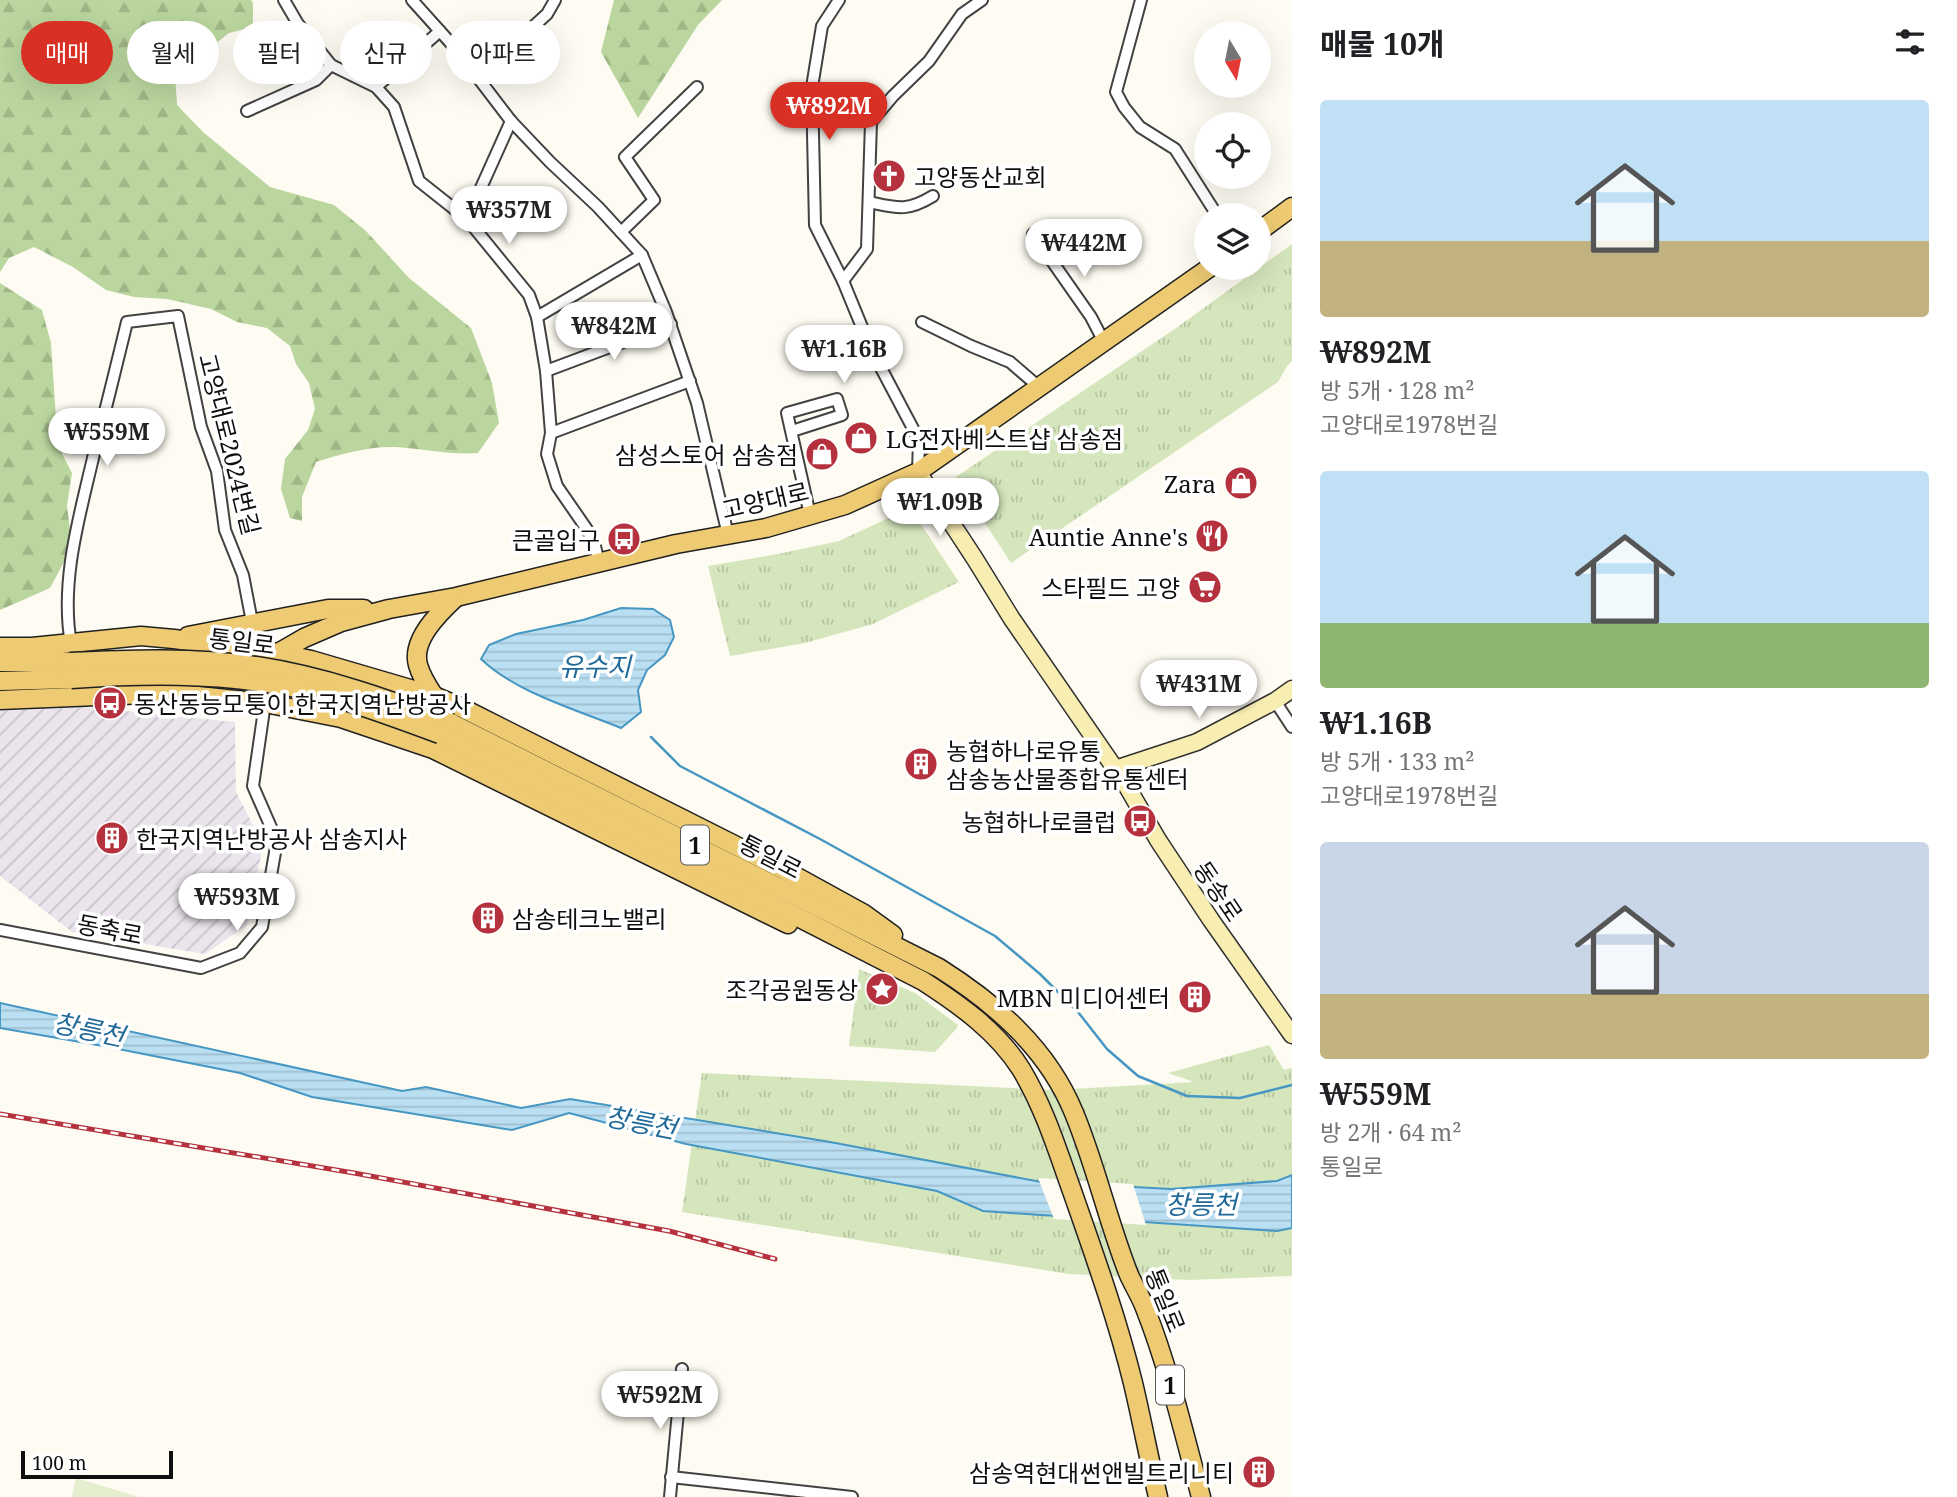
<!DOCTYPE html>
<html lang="ko">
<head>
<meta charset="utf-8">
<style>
	:root { --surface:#fff; --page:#f6f6f6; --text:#202124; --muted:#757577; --accent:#d93025 }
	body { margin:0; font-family:"Noto Serif","Noto Sans KR",serif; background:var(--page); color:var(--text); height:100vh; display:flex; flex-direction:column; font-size:26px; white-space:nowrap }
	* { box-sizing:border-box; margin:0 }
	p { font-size:23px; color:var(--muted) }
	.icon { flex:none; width:38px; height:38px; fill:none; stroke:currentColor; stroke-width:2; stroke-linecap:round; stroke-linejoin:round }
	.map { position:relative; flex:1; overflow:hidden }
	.side { display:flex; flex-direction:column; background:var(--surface); width:665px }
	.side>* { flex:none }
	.top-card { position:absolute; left:21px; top:21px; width:665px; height:63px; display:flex; gap:14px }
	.needle { width:46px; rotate:170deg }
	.tools { position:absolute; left:1194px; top:21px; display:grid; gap:14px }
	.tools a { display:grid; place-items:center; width:77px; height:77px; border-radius:50%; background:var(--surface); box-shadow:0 7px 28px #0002; font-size:35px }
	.scale { position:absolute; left:21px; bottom:18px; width:152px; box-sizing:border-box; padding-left:7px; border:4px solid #0f0f0f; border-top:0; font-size:19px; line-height:24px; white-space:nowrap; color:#0f0f0f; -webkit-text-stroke:5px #fff; paint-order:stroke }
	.price { position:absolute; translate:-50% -60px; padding:0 16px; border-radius:24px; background:#fff; color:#222; font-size:23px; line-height:46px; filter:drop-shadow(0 2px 4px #0008) }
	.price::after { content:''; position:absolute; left:50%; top:42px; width:21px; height:16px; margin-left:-10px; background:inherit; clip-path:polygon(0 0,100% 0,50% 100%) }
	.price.on { background:var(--accent); color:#fff }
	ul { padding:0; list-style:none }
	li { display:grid; align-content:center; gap:14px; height:371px; padding:0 28px }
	li span { display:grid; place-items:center; height:217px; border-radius:7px; color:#555 }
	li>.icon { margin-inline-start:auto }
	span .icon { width:126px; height:126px; fill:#fffc; stroke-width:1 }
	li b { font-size:30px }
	h2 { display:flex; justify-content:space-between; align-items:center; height:84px; padding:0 28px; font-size:30px }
	.pill { padding:0 24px; border-radius:32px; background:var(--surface); box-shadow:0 7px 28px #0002; font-size:24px; line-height:63px }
	.pill.on { background:var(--accent); color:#fff }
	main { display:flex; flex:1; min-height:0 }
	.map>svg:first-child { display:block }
	.industrial { fill:url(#industrial-furrows) }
	.forest { fill:url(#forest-firs) }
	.park { fill:url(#park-tufts) }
	.pitch { fill:#e5eece }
	.water { fill:url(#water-rules); stroke:#4697c3; stroke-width:2 }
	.pier { fill:#fefbf2 }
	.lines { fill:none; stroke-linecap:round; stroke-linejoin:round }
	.stream { stroke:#4697c3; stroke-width:2.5 }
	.street-casing { stroke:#424242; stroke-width:14 }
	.secondary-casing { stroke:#313131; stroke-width:19 }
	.primary-casing { stroke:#202020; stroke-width:21 }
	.street { stroke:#fff; stroke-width:10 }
	.secondary { stroke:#f9eeb2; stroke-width:16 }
	.primary { stroke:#eeca72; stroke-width:18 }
	.rail-casing { stroke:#b5313d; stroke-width:5 }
	.rail { stroke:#fff; stroke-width:2.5; stroke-dasharray:8; stroke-linecap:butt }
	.primary-bridge-casing { stroke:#202020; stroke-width:21; stroke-linecap:butt }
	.primary-bridge { stroke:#eeca72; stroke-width:18 }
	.labels { text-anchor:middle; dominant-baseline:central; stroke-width:7; stroke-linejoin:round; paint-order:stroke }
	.shield { fill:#fff; stroke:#575757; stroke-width:2 }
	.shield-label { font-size:23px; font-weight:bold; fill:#0f0f0f }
	.poi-label { font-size:24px; fill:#0f0f0f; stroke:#fff; text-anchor:end }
	.street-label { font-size:24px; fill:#0f0f0f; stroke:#fff }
	.water-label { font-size:26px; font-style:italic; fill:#216998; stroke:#fff }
</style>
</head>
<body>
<main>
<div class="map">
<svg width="1292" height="1497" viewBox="0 0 1292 1497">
	<defs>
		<pattern id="industrial-furrows" width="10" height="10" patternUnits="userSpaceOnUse" patternTransform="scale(1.75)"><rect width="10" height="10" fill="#ebe4ed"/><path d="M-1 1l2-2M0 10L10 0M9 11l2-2" fill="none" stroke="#c8c2ca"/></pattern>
		<pattern id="forest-firs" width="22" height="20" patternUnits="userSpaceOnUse" patternTransform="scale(1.75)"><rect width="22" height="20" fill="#bad69e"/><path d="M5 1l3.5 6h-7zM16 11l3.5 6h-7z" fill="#9fb687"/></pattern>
		<pattern id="park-tufts" width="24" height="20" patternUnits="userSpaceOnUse" patternTransform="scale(1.75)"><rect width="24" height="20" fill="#d5e6bd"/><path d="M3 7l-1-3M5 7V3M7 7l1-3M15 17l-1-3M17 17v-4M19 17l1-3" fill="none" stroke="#b6c4a1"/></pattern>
		<pattern id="water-rules" width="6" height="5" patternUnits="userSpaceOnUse" patternTransform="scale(1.75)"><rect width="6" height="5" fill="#badff2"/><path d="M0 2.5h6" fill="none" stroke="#9fbece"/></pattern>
	</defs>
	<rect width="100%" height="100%" fill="#fefbf2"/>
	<polygon class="industrial" points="85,707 235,722 236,792 263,845 247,925 205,954 72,932 0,876 0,711"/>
	<g class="forest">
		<path d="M0,0H251L253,3V27L229,33L175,75L177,105L203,132L270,187L334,205L366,231L409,278L471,328L492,383L499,423L478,453C450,455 424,449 396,447C369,446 341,454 316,462L302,497V521L290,518L281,489L285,459L308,430L315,409L309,383L296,364L290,346L267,328L237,322L211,309L167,299L134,297L106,290L73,267L34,247L9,258L0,272Z"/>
		<polygon points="614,0 722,0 698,25 638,118 601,52"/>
		<polygon points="0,283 42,310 51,343 56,419 62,454 72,473 67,505 72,547 50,588 0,610"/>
	</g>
	<g class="park">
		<polygon points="1292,244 1292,361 1287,366 1278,382 1011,563 983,520 953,479 1179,326"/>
		<polygon points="910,508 959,582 873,624 805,643 730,656 708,566 778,554 839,541"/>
		<polygon points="859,969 915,993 958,1025 957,1028 935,1052 849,1046"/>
		<polygon points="1269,1045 1284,1070 1292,1068 1292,1276 1189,1280 1069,1274 682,1212 702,1073 1054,1090 1194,1082 1168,1073"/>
	</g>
	<polygon class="pitch" points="76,1478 139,1497 72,1497"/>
	<g class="water">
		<path d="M621,608L653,609L670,620L674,637L665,655L647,670L638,690L641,712L621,728C577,710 515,692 481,659L489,645L516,634L583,620Z"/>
		<polygon points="0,1003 402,1091 426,1087 521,1108 570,1099 830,1142 1041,1182 1171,1189 1277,1181 1292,1175 1292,1228 1277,1231 983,1211 937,1191 686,1144 569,1113 512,1130 312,1097 240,1073 103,1046 0,1028"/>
	</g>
	<polygon class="pier" points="1038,1178 1133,1184 1146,1225 1054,1219"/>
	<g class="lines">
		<polyline class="stream" points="651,737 680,766 820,839 995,936 1040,974 1078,1012 1107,1049 1138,1076 1187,1096 1240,1098 1292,1085"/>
		<defs>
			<g id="street">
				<polyline points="284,0 298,24 331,65 376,87 394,107 419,181 467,219 529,295 537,317 546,371 551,433 547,454 557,486 586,528 594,542 599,563"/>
				<polyline points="412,0 456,49 511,121 550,162 598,207 642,255 666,312 697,403 728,535"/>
				<polyline points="839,0 822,26 812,87 815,225 843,281 871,349 919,440 918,472"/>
				<polyline points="1141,0 1116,92 1124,107 1140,127 1175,149 1217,215"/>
				<polyline points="478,77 547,14 555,0"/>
				<polyline points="376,87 440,31"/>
				<polyline points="247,111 316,80 331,65"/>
				<path d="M869,202C897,208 907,212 933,196"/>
				<polyline points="467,219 511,121"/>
				<polyline points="621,232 654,200 625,157 697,87"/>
				<polyline points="1033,234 1091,317 1104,342"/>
				<polyline points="843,281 867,249 871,122 893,96 929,61 962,14 982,0"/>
				<polyline points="537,317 642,255"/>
				<polyline points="922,322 971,346 1010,362 1039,387"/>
				<polyline points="546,371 671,324"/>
				<polyline points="792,431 842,415 837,399 787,413 810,515"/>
				<polyline points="551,433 690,381"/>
				<path d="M71,644C60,582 79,518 93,458C105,413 116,367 127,322L178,316L201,427L217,471L225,530L243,575L252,622"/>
				<polyline points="1275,701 1292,727"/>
				<polyline points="0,930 201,968 240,953 262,927 277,841 253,786 265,703"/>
				<polyline points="671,1477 852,1497"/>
				<polyline points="670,1497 682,1369"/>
			</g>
			<g id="secondary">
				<polyline points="918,472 975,559 1012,619 1125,783 1158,840 1211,920 1292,1035"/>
				<polyline points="1115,769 1197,742 1275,701 1292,689"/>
			</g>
			<g id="primary">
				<polyline points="1258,232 1292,207"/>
				<polyline points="188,636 328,609 364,609"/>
				<polyline points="0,647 32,647 141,636 174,639 278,653 311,660 434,696 458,706 784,870 864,914 893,935"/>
				<polyline points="278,653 304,638 341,622 389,609 456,597 676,544 766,528 845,505 918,472 1209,268"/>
				<polyline points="0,662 70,662"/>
				<polyline points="0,681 71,679"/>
				<path d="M434,696C428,687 421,676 418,665C411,640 439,613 455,598"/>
				<polyline points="0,700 170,693 265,703 341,718 433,749 788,924"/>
				<path d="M451,723L939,968C996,1004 1048,1049 1074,1113C1096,1166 1108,1222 1129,1275C1134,1286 1141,1297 1145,1308C1169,1369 1184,1434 1201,1497"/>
				<path d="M440,734L923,981C960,1005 997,1031 1021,1069C1044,1107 1057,1149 1072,1191C1094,1254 1117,1318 1133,1383C1142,1421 1149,1459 1158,1497"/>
			</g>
		</defs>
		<use href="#street" class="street-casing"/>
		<use href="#secondary" class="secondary-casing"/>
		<use href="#primary" class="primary-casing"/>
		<use href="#street" class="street"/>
		<use href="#secondary" class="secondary"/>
		<use href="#primary" class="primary"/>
		<defs>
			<polyline id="rail" points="0,1114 354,1173 669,1231 775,1259"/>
		</defs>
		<use href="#rail" class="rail-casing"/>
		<use href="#rail" class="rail"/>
		<defs>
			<g id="primary-bridge">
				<path d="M70,662C132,659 194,657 256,666C323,676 388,699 451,723"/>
				<path d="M71,679C143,674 214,673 286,686C339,696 390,716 440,734"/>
			</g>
		</defs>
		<use href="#primary-bridge" class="primary-bridge-casing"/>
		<use href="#primary-bridge" class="primary-bridge"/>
	</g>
	<defs>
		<symbol id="church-disc" viewBox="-11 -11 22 22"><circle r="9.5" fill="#b5313d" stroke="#fff"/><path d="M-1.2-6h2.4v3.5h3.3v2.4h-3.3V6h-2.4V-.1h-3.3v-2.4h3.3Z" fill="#fff"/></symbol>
		<symbol id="shop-disc" viewBox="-11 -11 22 22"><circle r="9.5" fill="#b5313d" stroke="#fff"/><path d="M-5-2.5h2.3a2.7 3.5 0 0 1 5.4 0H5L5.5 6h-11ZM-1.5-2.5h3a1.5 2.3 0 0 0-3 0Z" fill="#fff"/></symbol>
		<symbol id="restaurant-disc" viewBox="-11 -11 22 22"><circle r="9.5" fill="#b5313d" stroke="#fff"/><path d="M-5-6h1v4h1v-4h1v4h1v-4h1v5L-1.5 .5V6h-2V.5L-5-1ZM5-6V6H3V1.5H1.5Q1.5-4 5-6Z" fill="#fff"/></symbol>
		<symbol id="bus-disc" viewBox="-11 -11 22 22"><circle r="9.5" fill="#b5313d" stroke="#fff"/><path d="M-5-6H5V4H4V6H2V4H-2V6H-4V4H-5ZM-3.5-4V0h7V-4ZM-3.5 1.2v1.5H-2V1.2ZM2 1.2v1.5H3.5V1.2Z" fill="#fff"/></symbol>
		<symbol id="supermarket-disc" viewBox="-11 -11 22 22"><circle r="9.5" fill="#b5313d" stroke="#fff"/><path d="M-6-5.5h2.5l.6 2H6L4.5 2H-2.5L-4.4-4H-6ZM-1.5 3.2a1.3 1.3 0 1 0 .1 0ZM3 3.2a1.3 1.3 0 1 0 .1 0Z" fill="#fff"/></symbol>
		<symbol id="building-disc" viewBox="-11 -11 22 22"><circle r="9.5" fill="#b5313d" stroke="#fff"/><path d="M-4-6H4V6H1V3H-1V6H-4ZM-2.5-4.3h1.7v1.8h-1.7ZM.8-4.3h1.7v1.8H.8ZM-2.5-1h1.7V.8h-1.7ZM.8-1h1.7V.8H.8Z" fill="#fff"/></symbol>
		<symbol id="sight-disc" viewBox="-11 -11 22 22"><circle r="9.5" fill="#b5313d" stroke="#fff"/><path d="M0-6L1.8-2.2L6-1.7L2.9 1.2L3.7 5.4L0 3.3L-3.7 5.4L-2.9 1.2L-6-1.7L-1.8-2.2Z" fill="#fff"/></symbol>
	</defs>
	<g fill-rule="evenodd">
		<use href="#church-disc" x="870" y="157" width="38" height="38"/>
		<use href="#shop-disc" x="842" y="419" width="38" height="38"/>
		<use href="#shop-disc" x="803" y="435" width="38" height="38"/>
		<use href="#shop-disc" x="1222" y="464" width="38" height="38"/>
		<use href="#restaurant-disc" x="1193" y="517" width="38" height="38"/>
		<use href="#bus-disc" x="605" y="520" width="38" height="38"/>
		<use href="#supermarket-disc" x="1186" y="568" width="38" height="38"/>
		<use href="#bus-disc" x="91" y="684" width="38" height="38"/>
		<use href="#building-disc" x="902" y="745" width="38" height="38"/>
		<use href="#bus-disc" x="1121" y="802" width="38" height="38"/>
		<use href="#building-disc" x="93" y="819" width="38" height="38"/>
		<use href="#building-disc" x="469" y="899" width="38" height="38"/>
		<use href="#sight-disc" x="863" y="970" width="38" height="38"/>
		<use href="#building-disc" x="1176" y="978" width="38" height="38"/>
		<use href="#building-disc" x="1240" y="1453" width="38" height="38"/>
	</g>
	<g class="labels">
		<g class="shield">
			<rect x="681" y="825.5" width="28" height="39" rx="5"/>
			<rect x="1156" y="1365.5" width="28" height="39" rx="5"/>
		</g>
		<g class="shield-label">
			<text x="695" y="845">1</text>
			<text x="1170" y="1385">1</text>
		</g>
		<g class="poi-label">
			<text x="914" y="176" text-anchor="start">고양동산교회</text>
			<text x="886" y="438" text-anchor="start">LG전자베스트샵 삼송점</text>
			<text x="798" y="454">삼성스토어 삼송점</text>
			<text x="1216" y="483">Zara</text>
			<text x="1188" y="536">Auntie Anne's</text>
			<text x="600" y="539">큰골입구</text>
			<text x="1180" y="587">스타필드 고양</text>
			<text x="134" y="703" text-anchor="start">동산동능모퉁이.한국지역난방공사</text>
			<text x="946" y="750" text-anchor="start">농협하나로유통<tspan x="946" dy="28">삼송농산물종합유통센터</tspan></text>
			<text x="1116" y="821">농협하나로클럽</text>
			<text x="136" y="838" text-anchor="start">한국지역난방공사 삼송지사</text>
			<text x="512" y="918" text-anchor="start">삼송테크노밸리</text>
			<text x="858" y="989">조각공원동상</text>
			<text x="1170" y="997">MBN 미디어센터</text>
			<text x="1234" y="1472">삼송역현대썬앤빌트리니티</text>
		</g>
		<g class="street-label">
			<text transform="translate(230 444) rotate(76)">고양대로2024번길</text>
			<text transform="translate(765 500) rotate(-13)">고양대로</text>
			<text transform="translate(242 641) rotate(7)">통일로</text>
			<text transform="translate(771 856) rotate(27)">통일로</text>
			<text transform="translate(1219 891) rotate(56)">동송로</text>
			<text transform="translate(110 929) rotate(11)">동축로</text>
			<text transform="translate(1166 1300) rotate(68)">통일로</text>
		</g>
		<g class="water-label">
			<text x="595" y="666">유수지</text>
			<text transform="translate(89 1029) rotate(12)">창릉천</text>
			<text transform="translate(641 1122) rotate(11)">창릉천</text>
			<text x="1201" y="1204">창릉천</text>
		</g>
	</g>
</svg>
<div class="tools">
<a><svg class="needle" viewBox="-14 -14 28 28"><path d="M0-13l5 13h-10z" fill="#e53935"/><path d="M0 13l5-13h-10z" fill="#757577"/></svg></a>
<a><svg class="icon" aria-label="locate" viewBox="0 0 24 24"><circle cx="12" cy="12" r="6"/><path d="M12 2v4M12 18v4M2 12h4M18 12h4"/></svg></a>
<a><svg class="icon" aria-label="layers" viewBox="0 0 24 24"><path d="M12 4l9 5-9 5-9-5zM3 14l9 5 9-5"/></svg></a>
</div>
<div class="scale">100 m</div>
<b class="price on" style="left:829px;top:142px">₩892M</b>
<b class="price" style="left:509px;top:246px">₩357M</b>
<b class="price" style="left:1084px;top:279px">₩442M</b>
<b class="price" style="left:614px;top:362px">₩842M</b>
<b class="price" style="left:844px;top:385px">₩1.16B</b>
<b class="price" style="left:107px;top:468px">₩559M</b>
<b class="price" style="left:940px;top:538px">₩1.09B</b>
<b class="price" style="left:1199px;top:720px">₩431M</b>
<b class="price" style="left:237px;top:933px">₩593M</b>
<b class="price" style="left:660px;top:1431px">₩592M</b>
<div class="top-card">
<a class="pill on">매매</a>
<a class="pill">월세</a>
<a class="pill">필터</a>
<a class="pill">신규</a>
<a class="pill">아파트</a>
</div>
</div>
<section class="side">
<h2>매물 10개<svg class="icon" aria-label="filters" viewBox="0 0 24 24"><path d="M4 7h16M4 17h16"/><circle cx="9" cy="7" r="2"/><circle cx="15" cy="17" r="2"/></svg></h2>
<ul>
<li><span style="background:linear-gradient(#bfe0f5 65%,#c2b280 0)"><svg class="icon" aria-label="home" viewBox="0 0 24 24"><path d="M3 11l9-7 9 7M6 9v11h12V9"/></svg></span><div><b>₩892M</b><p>방 5개 · 128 m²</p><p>고양대로1978번길</p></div></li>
<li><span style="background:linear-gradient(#bfe0f5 70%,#8fb573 0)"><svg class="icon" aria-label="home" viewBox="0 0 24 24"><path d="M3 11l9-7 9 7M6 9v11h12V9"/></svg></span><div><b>₩1.16B</b><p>방 5개 · 133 m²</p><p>고양대로1978번길</p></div></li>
<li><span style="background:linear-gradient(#c9d6e8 70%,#c2b280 0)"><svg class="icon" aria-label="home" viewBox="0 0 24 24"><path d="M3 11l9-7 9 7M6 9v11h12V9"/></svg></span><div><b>₩559M</b><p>방 2개 · 64 m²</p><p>통일로</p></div></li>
</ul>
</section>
</main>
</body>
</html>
